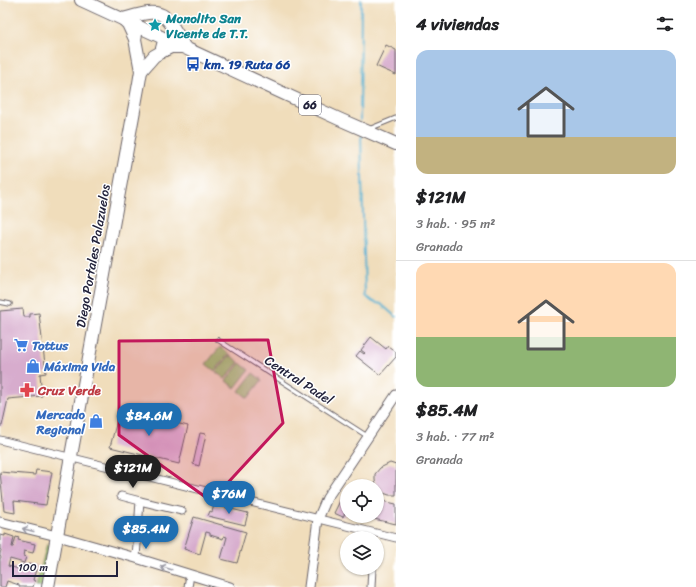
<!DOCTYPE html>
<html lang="es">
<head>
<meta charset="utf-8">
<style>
	:root { --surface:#fff; --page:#f2f2f2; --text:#202124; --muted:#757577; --line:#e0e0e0; --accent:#1f6fb2 }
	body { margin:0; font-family:Sriracha,sans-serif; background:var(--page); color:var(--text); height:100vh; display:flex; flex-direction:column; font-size:15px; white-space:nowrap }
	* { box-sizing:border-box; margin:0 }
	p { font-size:13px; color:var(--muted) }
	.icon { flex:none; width:22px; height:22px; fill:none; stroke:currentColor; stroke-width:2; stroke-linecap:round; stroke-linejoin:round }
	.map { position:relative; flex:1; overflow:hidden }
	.sheet { display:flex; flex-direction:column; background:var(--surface); width:300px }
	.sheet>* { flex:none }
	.fabs { position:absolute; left:340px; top:479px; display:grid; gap:8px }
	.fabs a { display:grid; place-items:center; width:44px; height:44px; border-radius:50%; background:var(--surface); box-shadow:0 1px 3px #0004; font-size:20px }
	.scale { position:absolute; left:12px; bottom:10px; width:106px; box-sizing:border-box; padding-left:4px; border:2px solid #22223b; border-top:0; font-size:11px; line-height:14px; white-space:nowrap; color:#22223b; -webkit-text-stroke:3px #fff; paint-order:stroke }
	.price { position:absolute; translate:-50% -34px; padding:0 9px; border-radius:14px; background:var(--accent); color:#fff; font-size:13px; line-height:26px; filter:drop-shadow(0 1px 2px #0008) }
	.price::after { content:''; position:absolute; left:50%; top:24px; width:12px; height:9px; margin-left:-6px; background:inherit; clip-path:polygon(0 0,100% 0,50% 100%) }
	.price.selected { background:#222; color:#fff }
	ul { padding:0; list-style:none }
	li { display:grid; align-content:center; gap:8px; height:212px; padding:0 20px }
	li+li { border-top:1px solid var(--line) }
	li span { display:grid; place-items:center; height:124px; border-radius:12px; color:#555 }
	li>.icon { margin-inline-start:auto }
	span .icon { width:72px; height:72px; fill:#fffc; stroke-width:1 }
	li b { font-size:17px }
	h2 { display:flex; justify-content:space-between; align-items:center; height:48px; padding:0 20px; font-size:17px }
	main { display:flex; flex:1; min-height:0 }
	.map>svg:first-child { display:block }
	.green { fill:#9ec671; stroke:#607456 }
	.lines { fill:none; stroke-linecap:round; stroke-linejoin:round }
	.stream { stroke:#53b0d2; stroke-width:2 }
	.building { fill:#d7accd }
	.service-casing { stroke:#6a6368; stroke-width:5.5 }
	.minor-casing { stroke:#6a6368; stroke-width:9 }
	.tertiary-casing { stroke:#6a6368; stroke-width:11 }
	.primary-casing { stroke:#6a6368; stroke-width:14 }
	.trunk-casing { stroke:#6a6368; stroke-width:14 }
	.service { stroke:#fff; stroke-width:3.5 }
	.minor { stroke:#fff; stroke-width:7 }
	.tertiary { stroke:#fff; stroke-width:9 }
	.primary { stroke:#fff; stroke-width:12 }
	.trunk { stroke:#fff; stroke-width:12 }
	.oneway { stroke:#9c9ca7 }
	.marked { fill:#c2185b; fill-opacity:0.2; stroke:#c2185b; stroke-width:3; stroke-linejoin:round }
	.labels { text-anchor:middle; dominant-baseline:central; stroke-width:3; stroke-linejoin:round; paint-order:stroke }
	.shield { fill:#fff; stroke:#646476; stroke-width:1 }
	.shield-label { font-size:12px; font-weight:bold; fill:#22223b }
	.culture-label { font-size:13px; font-weight:bold; fill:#0d838f; stroke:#fff; text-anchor:start }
	.transit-label { font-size:13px; font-weight:bold; fill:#164399; stroke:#fff; text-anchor:start }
	.street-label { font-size:13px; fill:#22223b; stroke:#fff }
	.shop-label { font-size:13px; font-weight:bold; fill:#366cbe; stroke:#fff; text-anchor:start }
	.health-label { font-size:13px; font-weight:bold; fill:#be3a42; stroke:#fff; text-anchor:start }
</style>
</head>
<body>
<main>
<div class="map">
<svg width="396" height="587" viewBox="0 0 396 587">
	<rect width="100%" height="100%" fill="#fff"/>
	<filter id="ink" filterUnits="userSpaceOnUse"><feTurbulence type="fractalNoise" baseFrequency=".025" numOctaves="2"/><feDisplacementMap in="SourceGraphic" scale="8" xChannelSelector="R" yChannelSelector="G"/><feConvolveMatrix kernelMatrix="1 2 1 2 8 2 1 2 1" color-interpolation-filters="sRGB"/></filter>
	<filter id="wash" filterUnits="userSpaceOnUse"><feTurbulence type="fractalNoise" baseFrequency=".012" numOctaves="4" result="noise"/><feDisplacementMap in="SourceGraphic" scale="16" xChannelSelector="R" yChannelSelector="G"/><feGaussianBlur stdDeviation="0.9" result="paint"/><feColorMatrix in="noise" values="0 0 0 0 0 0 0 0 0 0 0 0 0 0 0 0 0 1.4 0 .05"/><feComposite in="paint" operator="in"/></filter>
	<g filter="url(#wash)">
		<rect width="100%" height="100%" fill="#f0ddbb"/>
		<g class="green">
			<polygon points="220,347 229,354 215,371 206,364"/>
			<polygon points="230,355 239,362 225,379 216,372"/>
			<polygon points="240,363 249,370 235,388 226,381"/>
			<polygon points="253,373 262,380 248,398 239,391"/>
			<polygon points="47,544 50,545 43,587 36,587"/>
		</g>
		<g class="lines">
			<g class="stream">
				<polyline points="360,121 361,0"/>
				<polyline points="361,135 365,296 373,302 381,304 396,317"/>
			</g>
		</g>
		<g id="blocks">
			<g class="building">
				<polygon points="386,45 396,50 396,75 376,66"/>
				<polygon points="23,309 24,317 30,317 30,314 39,313 46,373 40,374 42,396 8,399 2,426 0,426 0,311"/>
				<polygon points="371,337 386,349 388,346 396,352 396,357 380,375 356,356 360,351 364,354 365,353 361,350"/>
				<polygon points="120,409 188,426 179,464 110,447"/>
				<polygon points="200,433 206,434 199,466 193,464"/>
				<polygon points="390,463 396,465 396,495 389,495 381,492 376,486 375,480 375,474 380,468"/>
				<polygon points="36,470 52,472 46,505 14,501 15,513 4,511 0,472 35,475"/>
				<polygon points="347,487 347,509 343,517 334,513"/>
				<polygon points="378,500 396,504 396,524 374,519 375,516 377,516 377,506"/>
				<polygon points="214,505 248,513 245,525 208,516 210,511 212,512"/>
				<polygon points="194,517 246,532 237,563 221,559 227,537 224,536 223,539 210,535 210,533 206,532 200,554 184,549"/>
				<polygon points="5,534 14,537 12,547 13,547 16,537 19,538 18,540 35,544 33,553 24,551 23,556 26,557 24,563 10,559 8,566 19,569 21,564 27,566 28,564 37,566 33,580 35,581 33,587 19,587 19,585 7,581 5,587 0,587 0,559 1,557 0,556 0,554 1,550 0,549 0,535 5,536"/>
			</g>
		</g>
	</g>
	<g filter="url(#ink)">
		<use href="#blocks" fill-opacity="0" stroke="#6a6368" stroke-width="1"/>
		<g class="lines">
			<defs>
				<g id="service">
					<polyline points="369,129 396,118"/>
					<polyline points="0,302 10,304"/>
					<polyline points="218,340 367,436"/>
				</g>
				<g id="minor">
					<polyline points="0,440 396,538"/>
					<polyline points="121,496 140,501"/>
					<polyline points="136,558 140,501 182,511"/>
					<polyline points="188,587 190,575"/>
					<polyline points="371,587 372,568"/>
				</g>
				<g id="tertiary">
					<polyline points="0,522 65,538 136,558 230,587"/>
					<polyline points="309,587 318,519 327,498 396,395"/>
				</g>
				<g id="primary">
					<polyline points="141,71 154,56 161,52 164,41"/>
					<polyline points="48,587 69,467 139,83 141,71 135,39 137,29"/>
				</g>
				<g id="trunk">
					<polyline points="81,0 339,119 396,144"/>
					<path d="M123,19C135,16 154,8 165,17C168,20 171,24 173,27C177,34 181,39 184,47"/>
					<polyline points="124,20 128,24 135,39"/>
					<polyline points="161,52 171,47 182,47"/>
				</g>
			</defs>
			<use href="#service" class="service-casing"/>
			<use href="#minor" class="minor-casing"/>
			<use href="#tertiary" class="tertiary-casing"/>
			<use href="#primary" class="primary-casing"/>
			<use href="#trunk" class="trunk-casing"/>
			<use href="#service" class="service"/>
			<use href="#minor" class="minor"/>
			<use href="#tertiary" class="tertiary"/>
			<use href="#primary" class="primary"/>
			<use href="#trunk" class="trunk"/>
		</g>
		<defs><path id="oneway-shaft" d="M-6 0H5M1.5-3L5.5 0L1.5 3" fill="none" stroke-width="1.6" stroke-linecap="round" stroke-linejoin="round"/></defs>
		<g class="oneway">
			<use href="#oneway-shaft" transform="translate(28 530) rotate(-165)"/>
			<use href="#oneway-shaft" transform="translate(166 568) rotate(-163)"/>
		</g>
	</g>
	<path class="marked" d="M268,340L283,423L211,501L119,435V341Z"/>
	<defs>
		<symbol id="sight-bare" viewBox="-9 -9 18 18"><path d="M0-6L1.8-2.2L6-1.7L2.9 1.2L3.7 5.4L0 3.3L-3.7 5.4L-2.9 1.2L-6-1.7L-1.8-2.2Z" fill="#0f9aa8" stroke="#fff" stroke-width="2.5" paint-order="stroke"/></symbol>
		<symbol id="bus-bare" viewBox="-9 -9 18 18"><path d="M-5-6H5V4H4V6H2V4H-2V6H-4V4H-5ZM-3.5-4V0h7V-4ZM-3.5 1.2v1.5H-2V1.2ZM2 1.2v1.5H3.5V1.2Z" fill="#1a4fb4" stroke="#fff" stroke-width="2.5" paint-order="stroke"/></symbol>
		<symbol id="supermarket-bare" viewBox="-9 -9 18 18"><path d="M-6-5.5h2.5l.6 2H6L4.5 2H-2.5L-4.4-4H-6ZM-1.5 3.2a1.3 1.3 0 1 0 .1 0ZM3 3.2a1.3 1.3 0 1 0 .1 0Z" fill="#3f7fe0" stroke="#fff" stroke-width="2.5" paint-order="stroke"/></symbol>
		<symbol id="shop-bare" viewBox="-9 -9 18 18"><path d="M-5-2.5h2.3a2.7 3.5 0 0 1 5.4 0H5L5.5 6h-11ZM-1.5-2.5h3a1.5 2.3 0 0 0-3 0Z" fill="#3f7fe0" stroke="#fff" stroke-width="2.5" paint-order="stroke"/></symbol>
		<symbol id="pharmacy-bare" viewBox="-9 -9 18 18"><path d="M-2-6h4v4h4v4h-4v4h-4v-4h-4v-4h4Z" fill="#e0444e" stroke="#fff" stroke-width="2.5" paint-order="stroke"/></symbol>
	</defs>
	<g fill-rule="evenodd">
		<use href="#sight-bare" x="145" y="15" width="20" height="20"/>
		<use href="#bus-bare" x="183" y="54" width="20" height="20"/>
		<use href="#supermarket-bare" x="11" y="335" width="20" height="20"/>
		<use href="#shop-bare" x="23" y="356" width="20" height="20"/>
		<use href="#pharmacy-bare" x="17" y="380" width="20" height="20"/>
		<use href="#shop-bare" x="86" y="411" width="20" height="20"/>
	</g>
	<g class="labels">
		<rect class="shield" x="299" y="95" width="22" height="20" rx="3"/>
		<g class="shield-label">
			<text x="310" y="105">66</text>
		</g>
		<g class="culture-label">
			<text x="166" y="18">Monolito San<tspan x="166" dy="15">Vicente de T.T.</tspan></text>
		</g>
		<g class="transit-label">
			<text x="204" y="64">km. 19 Ruta 66</text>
		</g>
		<g class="street-label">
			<text transform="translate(93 256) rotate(-80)">Diego Portales Palazuelos</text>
			<text transform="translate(299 380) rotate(33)">Central Padel</text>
		</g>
		<g class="shop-label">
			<text x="32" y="345">Tottus</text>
			<text x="44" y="366">Máxima Vida</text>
			<text x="85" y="414" text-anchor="end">Mercado<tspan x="85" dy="15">Regional</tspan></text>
		</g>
		<g class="health-label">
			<text x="38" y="390">Cruz Verde</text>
		</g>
	</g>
</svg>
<div class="fabs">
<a><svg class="icon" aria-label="locate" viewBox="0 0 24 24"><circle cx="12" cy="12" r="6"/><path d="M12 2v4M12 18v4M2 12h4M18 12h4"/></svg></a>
<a><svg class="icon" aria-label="layers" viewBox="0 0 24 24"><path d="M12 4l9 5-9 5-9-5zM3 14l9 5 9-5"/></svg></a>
</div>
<div class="scale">100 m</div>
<b class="price" style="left:149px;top:437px">$84.6M</b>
<b class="price selected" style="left:133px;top:489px">$121M</b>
<b class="price" style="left:229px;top:515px">$76M</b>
<b class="price" style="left:146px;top:550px">$85.4M</b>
</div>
<section class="sheet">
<h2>4 viviendas<svg class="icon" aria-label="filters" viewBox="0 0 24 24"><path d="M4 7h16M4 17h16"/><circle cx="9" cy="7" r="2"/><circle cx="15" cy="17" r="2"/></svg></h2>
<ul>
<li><span style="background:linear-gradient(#a9c7e8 70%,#c2b280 0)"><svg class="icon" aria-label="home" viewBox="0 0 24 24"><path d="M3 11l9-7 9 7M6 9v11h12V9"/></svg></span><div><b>$121M</b><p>3 hab. · 95 m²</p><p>Granada</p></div></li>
<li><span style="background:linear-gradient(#ffd9b3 60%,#8fb573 0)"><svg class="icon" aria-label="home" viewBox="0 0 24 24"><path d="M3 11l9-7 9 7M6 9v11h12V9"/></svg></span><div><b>$85.4M</b><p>3 hab. · 77 m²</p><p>Granada</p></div></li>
</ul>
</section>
</main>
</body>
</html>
